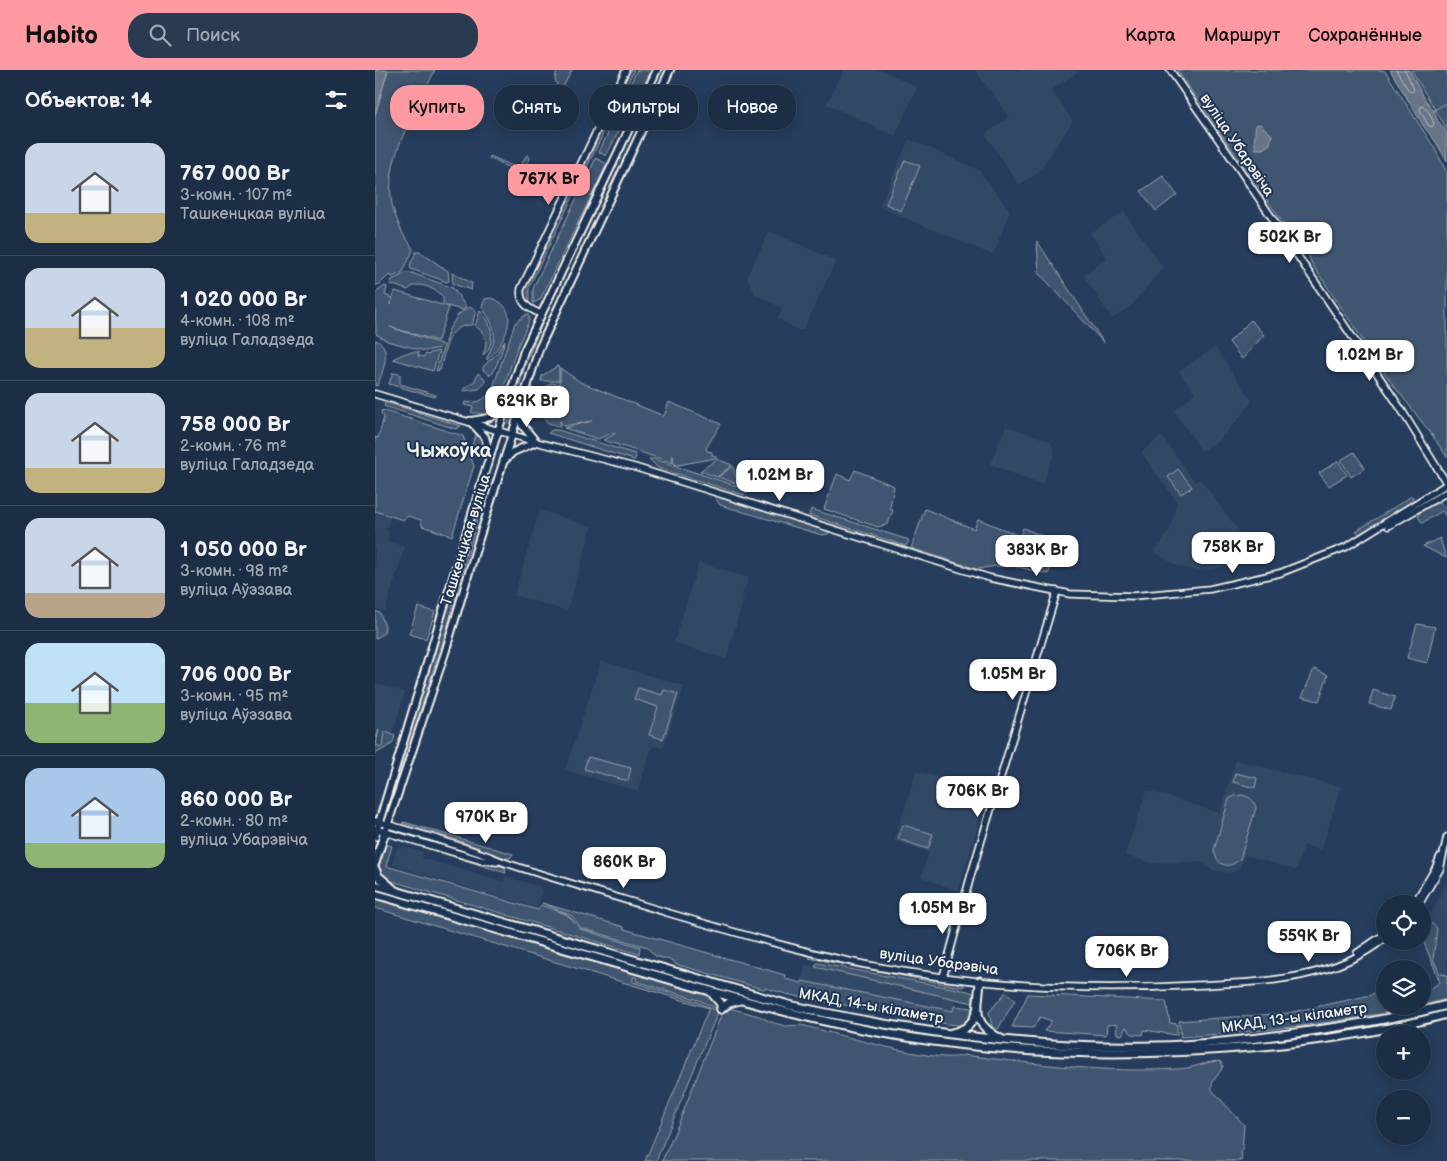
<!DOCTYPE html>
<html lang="ru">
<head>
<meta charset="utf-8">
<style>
	:root { --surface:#1c2e46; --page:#293a51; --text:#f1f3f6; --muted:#a0a8b3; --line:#3a4a5f; --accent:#ff9aa2 }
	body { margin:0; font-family:"Balsamiq Sans",sans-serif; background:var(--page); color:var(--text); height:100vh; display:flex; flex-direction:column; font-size:19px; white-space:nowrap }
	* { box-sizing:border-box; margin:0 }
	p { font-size:16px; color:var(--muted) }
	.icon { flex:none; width:28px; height:28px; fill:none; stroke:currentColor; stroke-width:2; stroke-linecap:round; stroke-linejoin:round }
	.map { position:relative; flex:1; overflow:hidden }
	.drawer { display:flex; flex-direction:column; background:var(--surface); width:375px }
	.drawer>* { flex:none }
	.hud { position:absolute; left:15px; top:15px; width:475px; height:45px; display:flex; gap:10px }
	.buttons { position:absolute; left:1001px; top:825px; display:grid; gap:10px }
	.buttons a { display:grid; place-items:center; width:55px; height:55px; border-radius:50%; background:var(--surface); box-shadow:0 2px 12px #0003,0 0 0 1px var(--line); font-size:25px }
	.price { position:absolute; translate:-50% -42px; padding:0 11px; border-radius:10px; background:#fff; color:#222; font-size:16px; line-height:32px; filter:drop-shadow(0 1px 2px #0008) }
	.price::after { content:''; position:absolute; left:50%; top:30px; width:15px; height:11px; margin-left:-8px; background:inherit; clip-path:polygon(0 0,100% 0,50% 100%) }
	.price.on { background:var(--accent); color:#111 }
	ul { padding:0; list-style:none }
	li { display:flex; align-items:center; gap:15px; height:125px; padding:0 25px }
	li+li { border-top:1px solid var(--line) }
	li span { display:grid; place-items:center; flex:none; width:140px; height:100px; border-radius:15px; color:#555 }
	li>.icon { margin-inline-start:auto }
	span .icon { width:60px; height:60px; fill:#fffc; stroke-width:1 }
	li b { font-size:21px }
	h2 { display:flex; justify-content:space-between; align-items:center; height:60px; padding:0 25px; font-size:21px }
	.pill { padding:0 18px; border-radius:20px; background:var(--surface); box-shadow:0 2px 12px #0003,0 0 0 1px var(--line); font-size:18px; line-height:45px }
	.pill.on { background:var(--accent); color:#111 }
	header { display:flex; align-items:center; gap:30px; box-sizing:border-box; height:70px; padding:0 25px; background:var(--accent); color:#111 }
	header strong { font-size:24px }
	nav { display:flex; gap:28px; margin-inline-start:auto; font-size:18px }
	.search { width:350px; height:45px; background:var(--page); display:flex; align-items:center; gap:12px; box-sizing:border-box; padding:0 18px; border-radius:20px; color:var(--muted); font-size:19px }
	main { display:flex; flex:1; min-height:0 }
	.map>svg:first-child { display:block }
	.built { fill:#334966 }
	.green { fill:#40546f; stroke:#9aa2ac }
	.water { fill:#677588; stroke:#9fa7ae }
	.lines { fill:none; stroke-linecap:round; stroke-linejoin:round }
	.shore { stroke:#bcbfc2; stroke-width:1 }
	.stream { stroke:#9fa7ae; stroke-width:1 }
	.secondary-casing { stroke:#f4f1e8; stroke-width:9 }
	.primary-casing { stroke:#f4f1e8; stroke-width:10 }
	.highway-casing { stroke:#f4f1e8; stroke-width:11 }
	.secondary { stroke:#1d3557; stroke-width:5.5 }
	.primary { stroke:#1d3557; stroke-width:6 }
	.highway { stroke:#1d3557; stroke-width:7 }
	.labels { text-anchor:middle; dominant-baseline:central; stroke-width:4; stroke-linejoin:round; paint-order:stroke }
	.street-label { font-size:15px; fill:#f4f1e8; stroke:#1d3557 }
	.district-label { font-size:20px; font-weight:bold; fill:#f4f1e8; stroke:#1d3557 }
</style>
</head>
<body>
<header>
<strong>Habito</strong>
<div class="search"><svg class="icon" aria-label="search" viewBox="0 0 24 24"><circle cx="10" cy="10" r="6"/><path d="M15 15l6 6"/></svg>Поиск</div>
<nav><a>Карта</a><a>Маршрут</a><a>Сохранённые</a></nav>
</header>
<main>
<section class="drawer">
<h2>Объектов: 14<svg class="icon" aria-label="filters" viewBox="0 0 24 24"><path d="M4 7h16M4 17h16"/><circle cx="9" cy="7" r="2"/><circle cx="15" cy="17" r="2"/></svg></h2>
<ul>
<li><span style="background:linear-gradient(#c9d6e8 70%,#c2b280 0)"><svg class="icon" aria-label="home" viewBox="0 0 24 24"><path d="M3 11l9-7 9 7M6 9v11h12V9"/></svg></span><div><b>767 000 Br</b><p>3-комн. · 107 m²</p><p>Ташкенцкая вуліца</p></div></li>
<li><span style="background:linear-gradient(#c9d6e8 60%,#c2b280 0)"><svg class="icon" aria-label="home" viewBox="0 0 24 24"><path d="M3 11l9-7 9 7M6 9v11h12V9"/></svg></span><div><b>1 020 000 Br</b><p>4-комн. · 108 m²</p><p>вуліца Галадзеда</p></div></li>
<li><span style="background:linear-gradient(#c9d6e8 75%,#c2b280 0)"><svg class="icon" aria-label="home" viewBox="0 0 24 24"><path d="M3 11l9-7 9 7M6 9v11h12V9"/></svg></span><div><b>758 000 Br</b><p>2-комн. · 76 m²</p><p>вуліца Галадзеда</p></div></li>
<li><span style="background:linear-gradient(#c9d6e8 75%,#b9a48a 0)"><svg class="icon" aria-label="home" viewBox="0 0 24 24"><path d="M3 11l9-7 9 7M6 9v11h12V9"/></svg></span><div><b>1 050 000 Br</b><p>3-комн. · 98 m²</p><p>вуліца Аўэзава</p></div></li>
<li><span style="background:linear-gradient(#bfe0f5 60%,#8fb573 0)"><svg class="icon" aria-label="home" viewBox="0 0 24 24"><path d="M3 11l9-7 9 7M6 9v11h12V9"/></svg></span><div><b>706 000 Br</b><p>3-комн. · 95 m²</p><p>вуліца Аўэзава</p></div></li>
<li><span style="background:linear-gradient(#a9c7e8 75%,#8fb573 0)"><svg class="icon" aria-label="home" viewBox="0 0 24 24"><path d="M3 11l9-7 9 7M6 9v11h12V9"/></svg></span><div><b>860 000 Br</b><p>2-комн. · 80 m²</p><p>вуліца Убарэвіча</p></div></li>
</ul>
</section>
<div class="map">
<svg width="1072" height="1091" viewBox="0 0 1072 1091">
	<rect width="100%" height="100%" fill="#263d5d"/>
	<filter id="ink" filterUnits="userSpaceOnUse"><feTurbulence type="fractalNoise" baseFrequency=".02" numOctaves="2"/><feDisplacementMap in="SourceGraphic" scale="10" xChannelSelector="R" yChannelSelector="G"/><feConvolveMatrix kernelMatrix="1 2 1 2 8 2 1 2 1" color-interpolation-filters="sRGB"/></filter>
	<g filter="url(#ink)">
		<g class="built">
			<polygon points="469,0 507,0 542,17 520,66 451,34"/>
			<polygon points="600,0 705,0 676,20 698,51 663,103 644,115 610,64 634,47"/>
			<polygon points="534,69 604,100 635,141 618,185 504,137"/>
			<polygon points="749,142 788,198 757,235 737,249 708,205 732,188 715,163"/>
			<polygon points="395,161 461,191 428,260 423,260 403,249 407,238 380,224 372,206"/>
			<polygon points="840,277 877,331 868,344 845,369 827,381 799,341 820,323 804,301"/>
			<polygon points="631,356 675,371 680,382 667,415 615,394"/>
			<polygon points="787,366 820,412 825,409 863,460 872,494 821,501 802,496 778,481 784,476 795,460 802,432 766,382"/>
			<polygon points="165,440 217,457 192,541 139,525"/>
			<polygon points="0,443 15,448 13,457 11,457 10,460 14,462 12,471 30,477 10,541 0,538"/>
			<polygon points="324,492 374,508 367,526 369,528 351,589 299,573"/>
			<polygon points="226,591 309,616 288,678 277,676 263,721 190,700"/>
			<polygon points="1,613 30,622 14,674 0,684 0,617"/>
			<polygon points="861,690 966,717 946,780 929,775 921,800 870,785 865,798 855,803 838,800 831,796 830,792 776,793 750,785 772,720 845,743"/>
			<polygon points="542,701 613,722 583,821 546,807 554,783 519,771"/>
			<polygon points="29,777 48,782 47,788 129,812 130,806 165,817 167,821 162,838 17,795 21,781 23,778"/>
			<polygon points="1072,813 1072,915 1067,916 1048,870 1048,852 1058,840"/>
			<polygon points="430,895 581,926 579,941 427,911"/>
		</g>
		<g class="green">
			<path d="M13,0H60C41,41 6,92 18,139C21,147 24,156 28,164C32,169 36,174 38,180L28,202L18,207L14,205L6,213L0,216V45Z"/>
			<polygon points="182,0 197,0 188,17 183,18 180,9"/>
			<polygon points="254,0 259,0 154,217 154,232 149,226 149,219"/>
			<polygon points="262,0 276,0 254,45 250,43 244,55 242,56 236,54"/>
			<path d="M802,0H1009L1012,4L1060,79L1072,103V387L1057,365L1016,312L937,194C932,181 926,172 915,163Z"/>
			<polygon points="1036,0 1072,0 1072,59"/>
			<polygon points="236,57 244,61 231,86 224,82"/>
			<polygon points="153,85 155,88 148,103 146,104 114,88 115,86 144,99 151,86"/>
			<polygon points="221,88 232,94 165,230 158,233 158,218"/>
			<polygon points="530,90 545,96 526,141 511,134"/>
			<polygon points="788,106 802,125 781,141 766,121"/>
			<polygon points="662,171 729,273 664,203"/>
			<polygon points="41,182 45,182 73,201 74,211 72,212 36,199 35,195"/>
			<path d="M31,203H37L78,218L91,237L88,240L68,235V227C60,219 43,209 33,220L15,214L17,210Z"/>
			<polygon points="77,203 97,213 96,220 78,214"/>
			<polygon points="10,216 12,217 10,225 17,228 15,235 20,221 74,237 63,271 15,257 66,274 65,278 50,281 12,271 1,264 0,223"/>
			<path d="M116,228C149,238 129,275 112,290C112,286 114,284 116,279C124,264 116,250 107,237L110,229Z"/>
			<path d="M94,237L101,240L97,255C71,255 71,280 65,300L61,301L74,259L83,245Z"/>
			<path d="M105,241C117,250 122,275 108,285C113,272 112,264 100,256Z"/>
			<path d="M152,244L154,247V251L142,278L123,334C116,346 108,345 96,342L98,337L89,335L90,332C102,334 108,330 116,323L140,253Z"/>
			<polygon points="876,250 889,265 867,289 854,272"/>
			<polygon points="166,253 167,254 151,293 133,354 147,306 152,283"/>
			<path d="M0,270C19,276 7,302 3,315L0,316Z"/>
			<polygon points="130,271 126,284 118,303 115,305 108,300 108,297 122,283"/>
			<path d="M64,281L58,301L18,289C27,284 34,281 44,282L43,286L49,287L50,284L54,285L55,283Z"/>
			<polygon points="182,296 184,297 184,311 166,311 167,306"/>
			<polygon points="185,298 205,312 289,346 294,332 346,354 331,378 332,381 337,382 337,385 341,386 341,388 303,395 299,394 298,385 297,385 298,393 228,370 240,364 239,362 223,369 189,358 217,351 188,356 185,351 185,357 171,352 163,323 176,313 184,314 185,312"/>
			<polygon points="18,303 25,304 25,314 61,325 60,327 14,314"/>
			<polygon points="103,303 110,309 110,313 104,319 89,321 88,319 99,312"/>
			<polygon points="10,333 16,334 86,356 81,359 9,336"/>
			<polygon points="7,340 88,366 99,396 77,466 47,456 46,450 33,446 28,450 0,441 0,367 3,368 9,347 6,343"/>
			<polygon points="177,360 183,360 260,384 261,388 259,390 173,363"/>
			<path d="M102,362C109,366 112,375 109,383L104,380L100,387L96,377Z"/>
			<polygon points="125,369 72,558 11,746 10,745"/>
			<polygon points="979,382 990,398 976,407 966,390"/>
			<polygon points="274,389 279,389 374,420 369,425 283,398"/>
			<polygon points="342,389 357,395 342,407 325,401"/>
			<polygon points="963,391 972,405 954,416 944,403"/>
			<polygon points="358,396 363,414 343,407"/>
			<polygon points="803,399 817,417 806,424 793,407"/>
			<polygon points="480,400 519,416 515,438 518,440 513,454 503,457 449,439 462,404 475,410"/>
			<polygon points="338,425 455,462 453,464 447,465 345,435"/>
			<polygon points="1037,426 1039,432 986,465 981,461"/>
			<path d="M1065,433C1071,436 1072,442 1072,448L1067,441L1047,453L1043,446C1046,438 1056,434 1065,433Z"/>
			<polygon points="436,439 534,470 531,476 434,445"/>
			<polygon points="550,439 599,459 603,449 645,466 648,458 687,474 673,504 639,496 621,496 602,499 536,478"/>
			<polygon points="1065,468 1071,488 1048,476"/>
			<polygon points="43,537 60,542 51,569 34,564"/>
			<polygon points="0,541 5,543 10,556 9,563 0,569"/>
			<polygon points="1042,554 1060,557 1052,593 1032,588"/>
			<polygon points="939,599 953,605 944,631 927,627"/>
			<polygon points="263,618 287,625 289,620 303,624 288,669 274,665 283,637 259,629"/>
			<polygon points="998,620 1020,627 1016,640 994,634"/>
			<polygon points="4,659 1,675 7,677 9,661 20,666 17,674 0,684 0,673"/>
			<polygon points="213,687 256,698 253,711 209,699"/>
			<polygon points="860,703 882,708 880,718 858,712"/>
			<path d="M867,725C875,727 879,730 881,738L865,789C853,800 842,796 839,780L854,729L860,726Z"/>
			<polygon points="29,752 138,784 135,788 131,788 111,782 107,779 85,771 27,753"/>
			<polygon points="528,755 558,764 553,779 523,769"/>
			<path d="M10,774L17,776L11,796L163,840L166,835L188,843L196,848L205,859L265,877L264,884L10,809C0,800 6,785 10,774Z"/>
			<polygon points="54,779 75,783 126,796 130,798 131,803"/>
			<polygon points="0,829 335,926 343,932 344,940 324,930 261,911 262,908 258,907 258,912 323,932 343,942 281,1091 270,1091 334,938 0,838"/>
			<polygon points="167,833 249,857 249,859 410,905 411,909 426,913 427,911 578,941 579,936 597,938 596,947 592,953 584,955 572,954 415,925 390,918 388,919 300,894 299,891 280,886 272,877 206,858 197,846"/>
			<polygon points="1048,846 1052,850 1050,853 1053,855 1055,852 1062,858 1058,889 1065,904 1072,905 1072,929 1048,935 1048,919 1050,918 1052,921 1065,912 1048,870"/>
			<polygon points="434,888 579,912 589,915 589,917 579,916"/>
			<polygon points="442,893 593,921 598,923 598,933 440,897"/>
			<path d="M1010,916V936H1043C965,954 885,961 806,967L804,951L913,943L996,925Z"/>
			<polygon points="631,922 640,930 623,959 617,957 614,942"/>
			<polygon points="653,924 791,931 795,953 802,954 802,965 769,960 768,965 757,964 751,957 747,965 742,964 741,954 732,955 731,965 669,961 677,951 665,947 658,958 637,957"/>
			<path d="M354,938L384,946L396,952L410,956L426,955C456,962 567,996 589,985C659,994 731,1003 802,999C816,999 830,992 843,991L846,992L848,996C845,1005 835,1010 837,1020L869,1055L866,1091H287L303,1055L347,943Z"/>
		</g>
		<g class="water">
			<polygon points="0,0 13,0 0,45"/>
			<polygon points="1015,0 1034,0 1050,29 1059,41 1063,51 1072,62 1072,91 1060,71 1049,57"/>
			<path d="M885,54L897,65L895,74L888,79H881C878,71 881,64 880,55Z"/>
		</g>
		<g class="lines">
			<g class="shore">
				<polyline points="1021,0 1034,21 1037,22 1039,19 1030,0"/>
				<polygon points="1047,36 1054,42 1059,54 1057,57 1053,55 1045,40"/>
			</g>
			<g class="stream">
				<polyline points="852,1 853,0"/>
				<polyline points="1058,41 1072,32"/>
			</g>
			<defs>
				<g id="secondary">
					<polyline points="795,0 862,96 1026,339 1072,414"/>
					<path d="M166,244C154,239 144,233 146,219L251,0"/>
					<polyline points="0,324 161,372 259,397 615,508 695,524 758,526 835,519 905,503 971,477 1072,414"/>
					<polyline points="1013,456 1072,422"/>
					<path d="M0,751C35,761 71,771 105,783C115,786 124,791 134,794C186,811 238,826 290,842C355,861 420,880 487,894C598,916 713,922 826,915C888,912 960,910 1010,868"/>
					<polyline points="0,759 105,790 122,792"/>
					<polyline points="1039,834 1060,799 1065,787"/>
					<polyline points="1044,834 1065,799 1072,767"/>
					<polyline points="982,883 1010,864"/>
					<polyline points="568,907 596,805 682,521"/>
				</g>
				<g id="primary">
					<path d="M95,351C111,349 120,348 131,335"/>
					<polyline points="95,351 110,367 115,385"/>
					<polyline points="129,391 138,382 161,372 147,355 145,341"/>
					<polyline points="2,759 106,414 149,281 282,0"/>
					<polyline points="10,762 70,583 103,472 164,279 295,0"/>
				</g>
				<g id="highway">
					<polyline points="0,766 2,759"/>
					<polyline points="0,793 10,762"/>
					<polyline points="0,799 3,806 18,819"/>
					<path d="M0,815L414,935C534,962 657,979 781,976C835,975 889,968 942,960C986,954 1030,946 1072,935"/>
					<path d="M0,824C90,850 180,876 270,902C352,926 435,951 520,965C641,986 766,987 888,976C950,970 1012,961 1072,944"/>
					<path d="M605,911C603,941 595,952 626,969"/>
					<polyline points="336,922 346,934 346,939"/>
					<polyline points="346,939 354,933 365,930"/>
					<path d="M577,963C591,960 598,954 602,940"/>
				</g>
			</defs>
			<use href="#secondary" class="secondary-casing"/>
			<use href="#primary" class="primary-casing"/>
			<use href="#highway" class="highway-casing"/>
			<use href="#secondary" class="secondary"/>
			<use href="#primary" class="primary"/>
			<use href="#highway" class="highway"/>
		</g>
	</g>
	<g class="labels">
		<g class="street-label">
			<text transform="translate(862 75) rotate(56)">вуліца Убарэвіча</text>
			<text transform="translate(91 470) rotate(-73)">Ташкенцкая вуліца</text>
			<text transform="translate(564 892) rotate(8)">вуліца Убарэвіча</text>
			<text transform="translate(496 936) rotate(10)">МКАД, 14-ы кіламетр</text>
			<text transform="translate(919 948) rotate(-8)">МКАД, 13-ы кіламетр</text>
		</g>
		<g class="district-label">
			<text x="74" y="381">Чыжоўка</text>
		</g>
	</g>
</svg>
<div class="buttons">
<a><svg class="icon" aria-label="locate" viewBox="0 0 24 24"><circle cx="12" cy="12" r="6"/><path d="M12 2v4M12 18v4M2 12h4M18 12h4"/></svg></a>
<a><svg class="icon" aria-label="layers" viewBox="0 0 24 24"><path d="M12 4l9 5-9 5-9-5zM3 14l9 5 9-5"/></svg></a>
<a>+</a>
<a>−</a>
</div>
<b class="price on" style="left:174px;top:136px">767K Br</b>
<b class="price" style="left:915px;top:194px">502K Br</b>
<b class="price" style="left:995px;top:312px">1.02M Br</b>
<b class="price" style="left:152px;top:358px">629K Br</b>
<b class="price" style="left:405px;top:432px">1.02M Br</b>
<b class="price" style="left:858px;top:504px">758K Br</b>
<b class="price" style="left:662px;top:507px">383K Br</b>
<b class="price" style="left:638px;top:631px">1.05M Br</b>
<b class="price" style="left:603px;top:748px">706K Br</b>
<b class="price" style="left:111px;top:774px">970K Br</b>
<b class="price" style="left:249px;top:819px">860K Br</b>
<b class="price" style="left:568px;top:865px">1.05M Br</b>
<b class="price" style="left:934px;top:893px">559K Br</b>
<b class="price" style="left:752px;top:908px">706K Br</b>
<div class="hud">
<a class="pill on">Купить</a>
<a class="pill">Снять</a>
<a class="pill">Фильтры</a>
<a class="pill">Новое</a>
</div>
</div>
</main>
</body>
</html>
